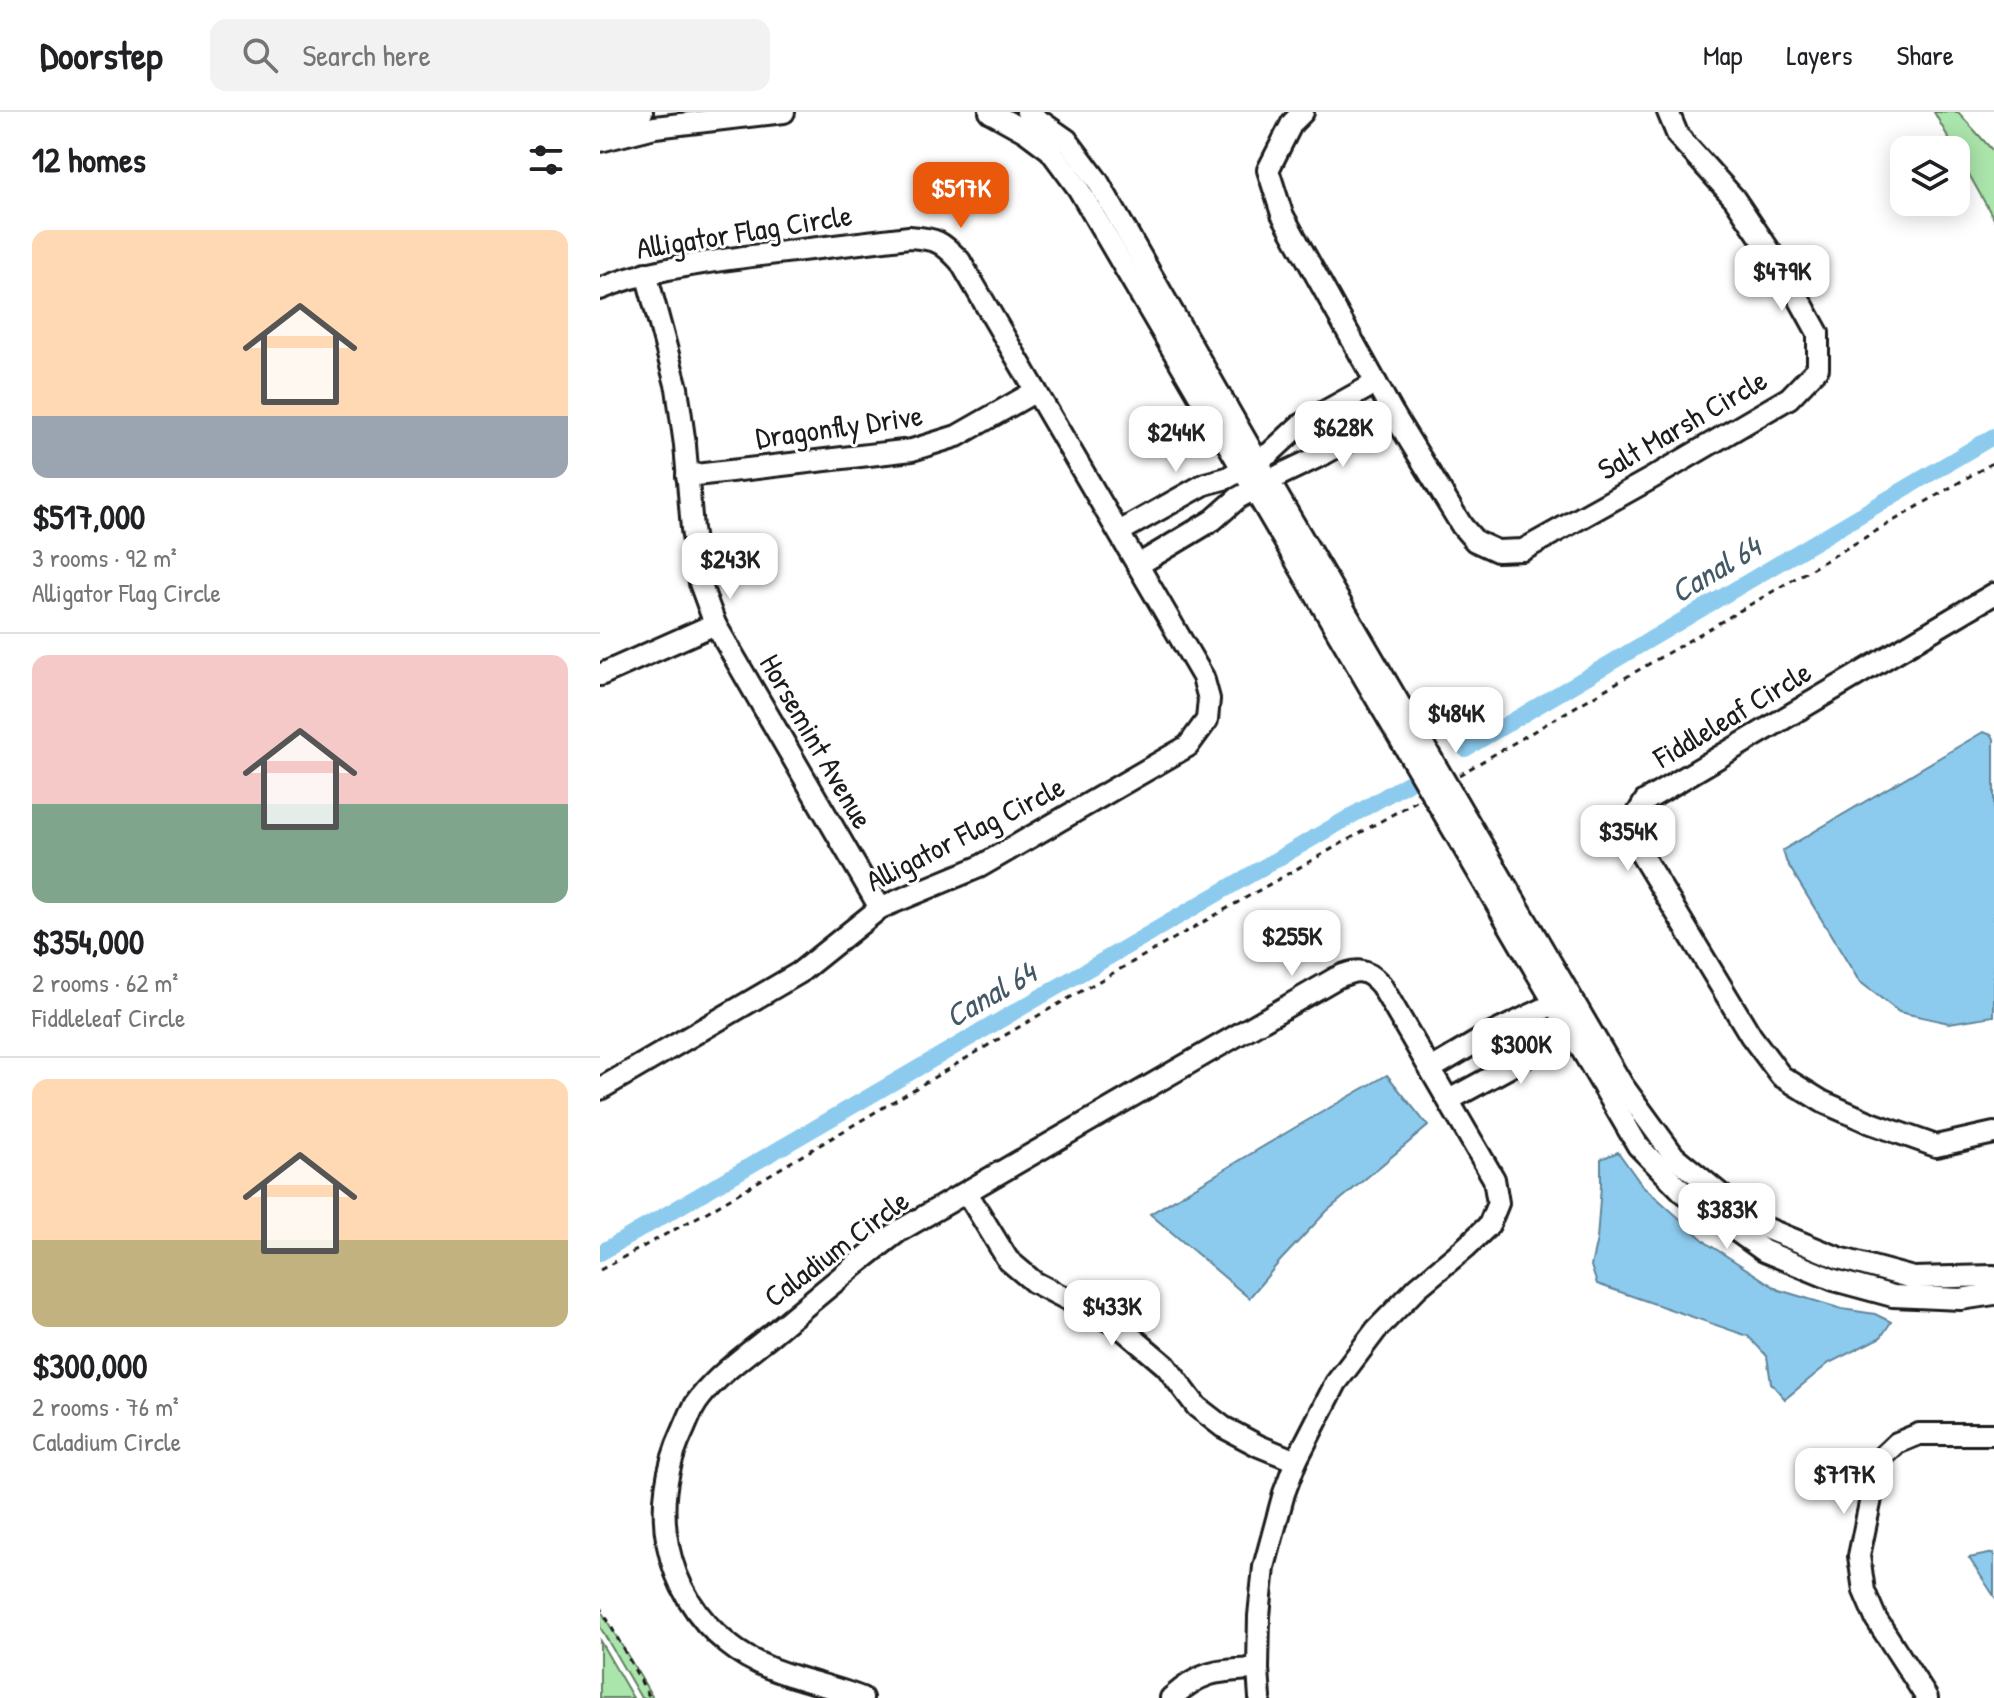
<!DOCTYPE html>
<html lang="en">
<head>
<meta charset="utf-8">
<style>
	:root { --surface:#fff; --page:#f2f2f2; --text:#202124; --muted:#757577; --line:#e0e0e0; --accent:#ea580c }
	body { margin:0; font-family:"Patrick Hand",sans-serif; background:var(--page); color:var(--text); height:100vh; display:flex; flex-direction:column; font-size:30px; white-space:nowrap }
	* { box-sizing:border-box; margin:0 }
	p { font-size:26px; color:var(--muted) }
	.icon { flex:none; width:44px; height:44px; fill:none; stroke:currentColor; stroke-width:2; stroke-linecap:round; stroke-linejoin:round }
	.map { position:relative; flex:1; overflow:hidden }
	.side { display:flex; flex-direction:column; background:var(--surface); width:600px }
	.side>* { flex:none }
	.buttons { position:absolute; left:1290px; top:24px; display:grid; gap:16px }
	.buttons a { display:grid; place-items:center; width:80px; height:80px; border-radius:16px; background:var(--surface); box-shadow:0 4px 20px #0003; font-size:40px }
	.price { position:absolute; translate:-50% -68px; padding:0 18px; border-radius:16px; background:#fff; color:#222; font-size:26px; line-height:52px; filter:drop-shadow(0 2px 4px #0008) }
	.price::after { content:''; position:absolute; left:50%; top:48px; width:24px; height:18px; margin-left:-12px; background:inherit; clip-path:polygon(0 0,100% 0,50% 100%) }
	.price.active { background:var(--accent); color:#fff }
	ul { padding:0; list-style:none }
	li { display:grid; align-content:center; gap:16px; height:424px; padding:0 32px }
	li+li { border-top:2px solid var(--line) }
	li span { display:grid; place-items:center; height:248px; border-radius:16px; color:#555 }
	li>.icon { margin-inline-start:auto }
	span .icon { width:144px; height:144px; fill:#fffc; stroke-width:1 }
	li b { font-size:34px }
	h2 { display:flex; justify-content:space-between; align-items:center; height:96px; padding:0 32px; font-size:34px }
	header { display:flex; align-items:center; gap:48px; box-sizing:border-box; height:112px; padding:0 40px; background:var(--surface); border-bottom:2px solid var(--line) }
	header strong { font-size:38px }
	nav { display:flex; gap:44px; margin-inline-start:auto; font-size:28px }
	.search { width:560px; height:72px; background:var(--page); display:flex; align-items:center; gap:20px; box-sizing:border-box; padding:0 28px; border-radius:16px; color:var(--muted); font-size:30px }
	main { display:flex; flex:1; min-height:0 }
	.map>svg:first-child { display:block }
	.green { fill:#aae5ab; stroke:#638064; stroke-width:2 }
	.water { fill:#8dcbee; stroke:#60859a; stroke-width:2 }
	.lines { fill:none; stroke-linecap:round; stroke-linejoin:round }
	.canal { stroke:#8dcbee; stroke-width:16 }
	.minor-casing { stroke:#1c1c1c; stroke-width:26 }
	.path { stroke:#1c1c1c; stroke-width:3; stroke-dasharray:6 6; stroke-linecap:butt }
	.minor { stroke:#fff; stroke-width:20 }
	.labels { text-anchor:middle; dominant-baseline:central; stroke-width:6; stroke-linejoin:round; paint-order:stroke }
	.street-label { font-size:30px; fill:#1c1c1c; stroke:#fff }
	.water-label { font-size:32px; font-style:italic; fill:#445966; stroke:#fff }
</style>
</head>
<body>
<header>
<strong>Doorstep</strong>
<div class="search"><svg class="icon" aria-label="search" viewBox="0 0 24 24"><circle cx="10" cy="10" r="6"/><path d="M15 15l6 6"/></svg>Search here</div>
<nav><a>Map</a><a>Layers</a><a>Share</a></nav>
</header>
<main>
<section class="side">
<h2>12 homes<svg class="icon" aria-label="filters" viewBox="0 0 24 24"><path d="M4 7h16M4 17h16"/><circle cx="9" cy="7" r="2"/><circle cx="15" cy="17" r="2"/></svg></h2>
<ul>
<li><span style="background:linear-gradient(#ffd9b3 75%,#9aa5b1 0)"><svg class="icon" aria-label="home" viewBox="0 0 24 24"><path d="M3 11l9-7 9 7M6 9v11h12V9"/></svg></span><div><b>$517,000</b><p>3 rooms · 92 m²</p><p>Alligator Flag Circle</p></div></li>
<li><span style="background:linear-gradient(#f6c9c9 60%,#7fa58c 0)"><svg class="icon" aria-label="home" viewBox="0 0 24 24"><path d="M3 11l9-7 9 7M6 9v11h12V9"/></svg></span><div><b>$354,000</b><p>2 rooms · 62 m²</p><p>Fiddleleaf Circle</p></div></li>
<li><span style="background:linear-gradient(#ffd9b3 65%,#c2b280 0)"><svg class="icon" aria-label="home" viewBox="0 0 24 24"><path d="M3 11l9-7 9 7M6 9v11h12V9"/></svg></span><div><b>$300,000</b><p>2 rooms · 76 m²</p><p>Caladium Circle</p></div></li>
</ul>
</section>
<div class="map">
<svg width="1394" height="1586" viewBox="0 0 1394 1586">
	<rect width="100%" height="100%" fill="#fff"/>
	<filter id="ink" filterUnits="userSpaceOnUse"><feTurbulence type="fractalNoise" baseFrequency=".0125" numOctaves="2"/><feDisplacementMap in="SourceGraphic" scale="16" xChannelSelector="R" yChannelSelector="G"/><feConvolveMatrix kernelMatrix="1 2 1 2 8 2 1 2 1" color-interpolation-filters="sRGB"/></filter>
	<g filter="url(#ink)">
		<g class="green">
			<polygon points="1334,0 1358,0 1394,40 1394,107"/>
			<polygon points="0,1497 53,1586 41,1586 0,1515"/>
			<polygon points="0,1529 33,1586 0,1586"/>
		</g>
		<g class="water">
			<polygon points="1383,620 1392,623 1394,627 1394,904 1349,911 1299,900 1259,869 1186,749 1183,738"/>
			<polygon points="787,963 828,1014 727,1099 680,1149 649,1186 550,1102 696,1015"/>
			<polygon points="1018,1040 1041,1072 1108,1132 1179,1178 1242,1197 1275,1202 1291,1210 1281,1225 1229,1251 1185,1287 1171,1271 1167,1244 1148,1224 997,1172 991,1154 997,1127 1001,1074 1001,1047"/>
			<polygon points="1394,1441 1394,1484 1369,1446"/>
		</g>
		<g class="lines">
			<g class="canal">
				<polyline points="865,637 1394,324"/>
				<polyline points="0,1141 808,671"/>
			</g>
			<defs>
				<g id="minor">
					<polyline points="390,0 426,20 450,38 478,76 1038,1034 1085,1082 1164,1139 1234,1168 1293,1184 1361,1187 1394,1182"/>
					<polyline points="427,0 467,28 497,68 669,369 1023,974 1074,1044 1158,1113 1239,1146 1313,1166 1394,1164"/>
					<polyline points="703,0 692,11 668,58 682,102 794,303 862,414 875,429 897,439 923,438 1052,366 1189,286 1218,256 1218,221 1186,163 1134,86 1078,24 1068,0"/>
					<polyline points="0,9 42,0"/>
					<polyline points="0,29 55,15 184,0"/>
					<polyline points="46,161 77,276 85,333 92,417 100,471 115,512 280,796"/>
					<path d="M0,177C46,158 94,152 144,145C199,138 254,132 309,125C337,127 341,129 360,149L603,565L609,587L607,608L588,634L379,755L280,796L199,861L0,977"/>
					<polyline points="87,364 312,338 357,324 436,279"/>
					<polyline points="519,420 605,372 627,366 670,341 699,314 776,271"/>
					<polyline points="538,453 613,408 638,386 682,362 724,342 794,303"/>
					<polyline points="1394,482 1045,689 1032,711 1038,737 1151,924 1181,964 1223,990 1271,1011 1336,1034 1394,1021"/>
					<polyline points="0,563 115,512"/>
					<polyline points="831,957 885,925 964,887"/>
					<polyline points="849,988 917,951 940,935 952,921 976,907"/>
					<polyline points="367,1081 408,1148 434,1170 519,1214 566,1254 597,1295 623,1315 659,1334 696,1349"/>
					<path d="M262,1586C217,1568 167,1564 128,1532C63,1480 48,1393 83,1319C88,1308 92,1295 100,1286C119,1262 147,1242 172,1222C214,1187 255,1152 299,1119L736,866C756,857 765,855 781,873L894,1067L898,1091L889,1113L866,1135L818,1175L776,1218L736,1271L696,1349L684,1381L664,1455L659,1504L658,1557L660,1586"/>
					<path d="M571,1586C603,1558 617,1559 658,1557"/>
					<polyline points="1327,1586 1276,1507 1264,1479 1259,1444 1279,1348 1297,1331 1319,1322 1394,1322"/>
				</g>
			</defs>
			<use href="#minor" class="minor-casing"/>
			<g class="path">
				<polyline points="859,663 1394,350"/>
				<polyline points="0,1158 105,1101 441,902 818,688"/>
				<polyline points="0,1494 50,1586"/>
			</g>
			<use href="#minor" class="minor"/>
		</g>
	</g>
	<g class="labels">
		<g class="street-label">
			<text transform="translate(144 119) rotate(-9)">Alligator Flag Circle</text>
			<text transform="translate(1082 312) rotate(-30)">Salt Marsh Circle</text>
			<text transform="translate(239 314) rotate(-8)">Dragonfly Drive</text>
			<text transform="translate(1132 602) rotate(-31)">Fiddleleaf Circle</text>
			<text transform="translate(217 629) rotate(60)">Horsemint Avenue</text>
			<text transform="translate(365 721) rotate(-27)">Alligator Flag Circle</text>
			<text transform="translate(236 1136) rotate(-37)">Caladium Circle</text>
		</g>
		<g class="water-label">
			<text transform="translate(1115 457) rotate(-31)">Canal 64</text>
			<text transform="translate(390 882) rotate(-30)">Canal 64</text>
		</g>
	</g>
</svg>
<div class="buttons">
<a><svg class="icon" aria-label="layers" viewBox="0 0 24 24"><path d="M12 4l9 5-9 5-9-5zM3 14l9 5 9-5"/></svg></a>
</div>
<b class="price active" style="left:361px;top:118px">$517K</b>
<b class="price" style="left:1182px;top:201px">$479K</b>
<b class="price" style="left:743px;top:357px">$628K</b>
<b class="price" style="left:576px;top:362px">$244K</b>
<b class="price" style="left:130px;top:489px">$243K</b>
<b class="price" style="left:856px;top:643px">$484K</b>
<b class="price" style="left:1028px;top:761px">$354K</b>
<b class="price" style="left:692px;top:866px">$255K</b>
<b class="price" style="left:921px;top:974px">$300K</b>
<b class="price" style="left:1127px;top:1139px">$383K</b>
<b class="price" style="left:512px;top:1236px">$433K</b>
<b class="price" style="left:1244px;top:1404px">$717K</b>
</div>
</main>
</body>
</html>
